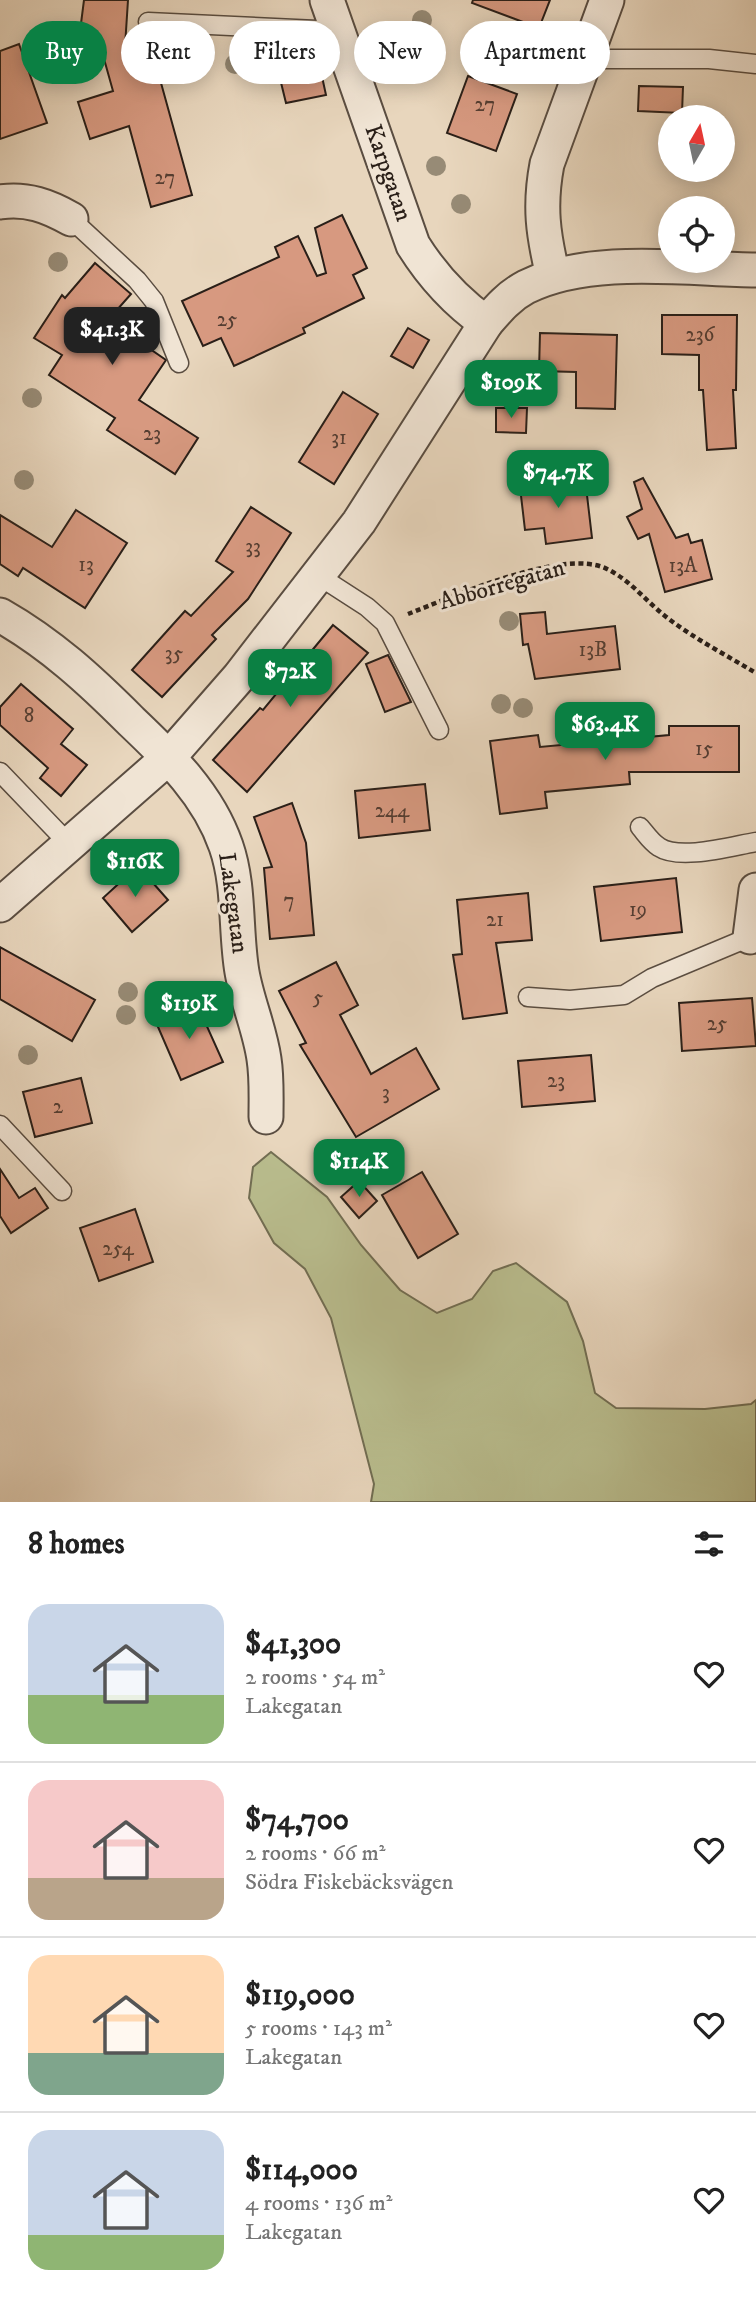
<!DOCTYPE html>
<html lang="en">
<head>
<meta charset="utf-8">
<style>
	:root { --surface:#fff; --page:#f2f2f2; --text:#222; --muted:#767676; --line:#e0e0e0; --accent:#0b8043 }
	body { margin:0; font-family:"IM FELL DW Pica",serif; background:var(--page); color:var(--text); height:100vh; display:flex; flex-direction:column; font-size:26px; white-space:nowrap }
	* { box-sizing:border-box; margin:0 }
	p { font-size:23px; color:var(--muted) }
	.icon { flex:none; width:38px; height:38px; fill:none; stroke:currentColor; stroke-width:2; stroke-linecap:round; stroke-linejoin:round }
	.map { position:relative; height:1502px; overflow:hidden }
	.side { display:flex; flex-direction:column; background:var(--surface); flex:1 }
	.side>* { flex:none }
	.banner { position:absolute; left:21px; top:21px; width:714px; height:63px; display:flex; gap:14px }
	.needle { width:46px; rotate:9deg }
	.tools { position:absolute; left:658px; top:105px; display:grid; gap:14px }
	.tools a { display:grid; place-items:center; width:77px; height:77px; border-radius:50%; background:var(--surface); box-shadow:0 4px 18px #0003; font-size:35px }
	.price { position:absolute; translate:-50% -60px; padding:0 16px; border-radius:14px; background:var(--accent); color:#fff; font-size:23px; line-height:46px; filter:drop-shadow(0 2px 4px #0008) }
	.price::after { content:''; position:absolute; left:50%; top:42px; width:21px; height:16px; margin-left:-10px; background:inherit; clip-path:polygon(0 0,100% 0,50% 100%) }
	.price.active { background:#222; color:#fff }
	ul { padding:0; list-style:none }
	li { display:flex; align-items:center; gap:21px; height:175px; padding:0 28px }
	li+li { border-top:2px solid var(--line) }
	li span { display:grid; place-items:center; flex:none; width:196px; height:140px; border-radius:21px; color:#555 }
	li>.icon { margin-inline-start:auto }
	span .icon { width:84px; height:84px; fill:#fffc; stroke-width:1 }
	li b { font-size:30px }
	h2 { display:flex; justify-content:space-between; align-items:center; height:84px; padding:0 28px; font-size:30px }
	.chip { padding:0 24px; border-radius:32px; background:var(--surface); box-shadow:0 4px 18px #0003; font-size:24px; line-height:63px }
	.chip.active { background:var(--accent); color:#fff }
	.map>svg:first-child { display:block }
	.green { fill:#b9bd8e; stroke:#726e53; stroke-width:2 }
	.building { fill:#d79980; stroke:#2a1f18; stroke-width:2 }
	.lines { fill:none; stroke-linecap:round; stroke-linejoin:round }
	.service-casing { stroke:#5a4d41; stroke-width:21 }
	.minor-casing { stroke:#5a4d41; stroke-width:37 }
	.path { stroke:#2a1f18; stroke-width:4.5; stroke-dasharray:5 3.5; stroke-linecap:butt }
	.service { stroke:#f0e4d4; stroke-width:18 }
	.minor { stroke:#f0e4d4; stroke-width:33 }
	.tree { fill:#978b76 }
	.labels { text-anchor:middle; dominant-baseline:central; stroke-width:6; stroke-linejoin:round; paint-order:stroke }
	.number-label { font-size:21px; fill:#553e32 }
	.street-label { font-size:24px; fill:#2a1f18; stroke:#f0e4d4 }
</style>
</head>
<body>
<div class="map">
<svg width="756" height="1502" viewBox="0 0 756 1502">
	<rect width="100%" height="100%" fill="#e8d6bd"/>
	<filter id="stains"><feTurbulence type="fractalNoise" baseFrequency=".00286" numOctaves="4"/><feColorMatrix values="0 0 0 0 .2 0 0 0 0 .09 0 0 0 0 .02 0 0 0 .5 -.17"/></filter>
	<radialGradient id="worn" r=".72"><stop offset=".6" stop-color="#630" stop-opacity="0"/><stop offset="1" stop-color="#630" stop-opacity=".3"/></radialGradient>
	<polygon class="green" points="271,1152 327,1197 361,1245 400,1290 437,1313 472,1299 493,1271 516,1263 567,1302 583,1341 595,1393 616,1408 705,1409 751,1404 756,1400 756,1502 371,1502 374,1484 331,1318 305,1269 274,1243 249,1198 253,1167"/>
	<g class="building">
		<polygon points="84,0 128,0 124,62 153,54 192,195 151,207 129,126 90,139 78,102 113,91 99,41 79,39"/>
		<polygon points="473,0 550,0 539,28 472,3"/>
		<polygon points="19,44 47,123 0,139 0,51"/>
		<polygon points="316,49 326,95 286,103 275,58"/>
		<polygon points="468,76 517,94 496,151 447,133"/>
		<polygon points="639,86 683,87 682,113 638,111"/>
		<polygon points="342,215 367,268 353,275 364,298 303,328 305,333 234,366 221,338 203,346 182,301 279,257 275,247 298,236 317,276 326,273 315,228"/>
		<polygon points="95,263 131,294 108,320 166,360 139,400 198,438 175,474 107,430 115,418 49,375 62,355 34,338 62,295 65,298"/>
		<polygon points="662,315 737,315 736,390 733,390 736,448 707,450 703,390 699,390 699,355 662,354"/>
		<polygon points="408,328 429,340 413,368 391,356"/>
		<polygon points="540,333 617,335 615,409 576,408 576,372 539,371"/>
		<polygon points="343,392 378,414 334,484 299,462"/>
		<polygon points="496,408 527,408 526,433 496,432"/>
		<polygon points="585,478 592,538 546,544 544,528 525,530 520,487"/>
		<polygon points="643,478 676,538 688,534 691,543 702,540 712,579 665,592 649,534 638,539 627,517 642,509 634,482"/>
		<polygon points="251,507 291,533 248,599 212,635 216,639 162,697 132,670 185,611 191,616 233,572 216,561"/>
		<polygon points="76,510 127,543 85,608 23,568 18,576 0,564 0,515 52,547"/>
		<polygon points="545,612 547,634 615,626 620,669 535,679 528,644 523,645 520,614"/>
		<polygon points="333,625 368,653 247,792 213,760 260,708 263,710"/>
		<polygon points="388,655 411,702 385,712 366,664"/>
		<polygon points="21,684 73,729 61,744 87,765 61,796 40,778 48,768 0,725 0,707"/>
		<polygon points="669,726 739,726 739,772 629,772 630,784 545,792 547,808 500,814 490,741 538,735 540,747 669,735"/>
		<polygon points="425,784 430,830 359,838 355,791"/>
		<polygon points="292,803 306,843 314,935 270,939 264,868 272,867 254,817"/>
		<polygon points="138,866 168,900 132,932 103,898"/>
		<polygon points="676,878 682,932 601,941 594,887"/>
		<polygon points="528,893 532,940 496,943 507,1013 463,1019 453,955 462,954 457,900"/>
		<polygon points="0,947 95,1000 72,1041 0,999"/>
		<polygon points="336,962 358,1005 340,1015 371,1074 416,1048 439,1089 356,1137 300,1045 306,1043 279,991"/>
		<polygon points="752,998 756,1046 682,1051 679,1003"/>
		<polygon points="196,1002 223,1062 181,1080 155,1020"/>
		<polygon points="591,1055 595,1101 522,1107 518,1061"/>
		<polygon points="81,1078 92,1123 35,1137 23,1092"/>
		<polygon points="0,1169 19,1198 35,1188 48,1208 11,1233 0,1216"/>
		<polygon points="422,1172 458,1234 418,1258 382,1195"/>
		<polygon points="359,1181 377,1201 359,1218 341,1197"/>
		<polygon points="135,1209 153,1262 99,1281 80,1228"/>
	</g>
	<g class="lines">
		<defs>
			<g id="service">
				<polyline points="148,22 338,31"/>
				<polyline points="586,59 709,59 756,64"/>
				<polyline points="71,219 137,280 154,301 179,363"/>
				<polyline points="319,576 367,607 385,623 439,730"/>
				<polyline points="0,772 69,844"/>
				<path d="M640,827C646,834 651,842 659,847C680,861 732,846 756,842"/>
				<polyline points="528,997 570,1000 624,995 652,978 750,937"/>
				<polyline points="0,1125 62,1191"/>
			</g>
			<g id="minor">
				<path d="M327,0L413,245C433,277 455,301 486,323"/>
				<path d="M0,202C27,198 48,206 71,219"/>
				<path d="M553,276C543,234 539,206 547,164L607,0"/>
				<path d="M0,615C51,644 90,680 131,721C170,758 208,794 226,846C240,886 235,931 242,972C247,1001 260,1030 264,1059C267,1078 266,1098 266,1117"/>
				<path d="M0,905L169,757L239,677L359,522L486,323C498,309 509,296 526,287C590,255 686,269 756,270"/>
				<polyline points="750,937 756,890"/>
			</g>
		</defs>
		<use href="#service" class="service-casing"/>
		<use href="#minor" class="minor-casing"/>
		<path class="path" d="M408,614C452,597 564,547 607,569C630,580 646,601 665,616C693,638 726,655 756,673"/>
		<use href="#service" class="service"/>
		<use href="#minor" class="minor"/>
	</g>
	<g class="tree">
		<circle cx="422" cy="20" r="10"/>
		<circle cx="235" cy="64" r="10"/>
		<circle cx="436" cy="166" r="10"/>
		<circle cx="461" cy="204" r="10"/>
		<circle cx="58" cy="262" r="10"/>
		<circle cx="32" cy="398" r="10"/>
		<circle cx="24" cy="480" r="10"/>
		<circle cx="509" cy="621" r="10"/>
		<circle cx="501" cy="704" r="10"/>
		<circle cx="523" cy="708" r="10"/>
		<circle cx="128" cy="992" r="10"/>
		<circle cx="126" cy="1015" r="10"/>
		<circle cx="28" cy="1055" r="10"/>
	</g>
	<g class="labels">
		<g class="number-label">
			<text x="485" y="105">27</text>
			<text x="165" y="178">27</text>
			<text x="227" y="320">25</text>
			<text x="700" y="335">236</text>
			<text x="152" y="434">23</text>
			<text x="339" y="438">31</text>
			<text x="253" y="547">33</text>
			<text x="86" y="565">13</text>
			<text x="683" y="566">13A</text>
			<text x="593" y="650">13B</text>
			<text x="174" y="654">35</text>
			<text x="29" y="716">8</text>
			<text x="704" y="749">15</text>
			<text x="392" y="811">244</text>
			<text x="289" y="901">7</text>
			<text x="638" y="910">19</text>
			<text x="495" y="920">21</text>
			<text x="318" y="998">5</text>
			<text x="717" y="1024">25</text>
			<text x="556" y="1081">23</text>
			<text x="386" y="1093">3</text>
			<text x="58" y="1107">2</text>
			<text x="118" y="1249">254</text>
		</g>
		<g class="street-label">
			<text transform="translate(388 173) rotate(71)">Karpgatan</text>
			<text transform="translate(502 585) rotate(-16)">Abborregatan</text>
			<text transform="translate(233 903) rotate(82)">Lakegatan</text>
		</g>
	</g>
	<rect width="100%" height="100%" filter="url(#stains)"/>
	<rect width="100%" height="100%" fill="url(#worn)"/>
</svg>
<div class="tools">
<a><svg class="needle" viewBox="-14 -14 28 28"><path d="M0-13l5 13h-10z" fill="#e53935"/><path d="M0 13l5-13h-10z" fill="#767676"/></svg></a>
<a><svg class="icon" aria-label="locate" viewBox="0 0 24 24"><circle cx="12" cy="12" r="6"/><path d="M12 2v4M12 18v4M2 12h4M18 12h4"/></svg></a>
</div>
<b class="price active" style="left:112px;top:367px">$41.3K</b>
<b class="price" style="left:511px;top:420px">$109K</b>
<b class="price" style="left:558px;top:510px">$74.7K</b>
<b class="price" style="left:290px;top:709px">$72K</b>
<b class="price" style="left:605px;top:762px">$63.4K</b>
<b class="price" style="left:135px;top:899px">$116K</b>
<b class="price" style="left:189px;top:1041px">$119K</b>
<b class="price" style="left:359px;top:1199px">$114K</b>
<div class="banner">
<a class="chip active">Buy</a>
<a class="chip">Rent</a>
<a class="chip">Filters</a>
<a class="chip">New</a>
<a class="chip">Apartment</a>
</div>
</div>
<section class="side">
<h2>8 homes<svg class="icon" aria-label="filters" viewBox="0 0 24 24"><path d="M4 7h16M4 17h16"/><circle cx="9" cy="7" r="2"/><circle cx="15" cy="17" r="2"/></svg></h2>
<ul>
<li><span style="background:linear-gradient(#c9d6e8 65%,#8fb573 0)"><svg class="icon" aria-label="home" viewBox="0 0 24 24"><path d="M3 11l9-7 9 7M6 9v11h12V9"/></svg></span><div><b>$41,300</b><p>2 rooms · 54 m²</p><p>Lakegatan</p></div><svg class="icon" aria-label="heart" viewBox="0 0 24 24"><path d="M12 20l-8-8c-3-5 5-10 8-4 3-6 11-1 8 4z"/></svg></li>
<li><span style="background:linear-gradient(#f6c9c9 70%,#b9a48a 0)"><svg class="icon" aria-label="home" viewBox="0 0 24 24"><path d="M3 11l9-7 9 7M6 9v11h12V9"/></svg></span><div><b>$74,700</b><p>2 rooms · 66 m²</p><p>Södra Fiskebäcksvägen</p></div><svg class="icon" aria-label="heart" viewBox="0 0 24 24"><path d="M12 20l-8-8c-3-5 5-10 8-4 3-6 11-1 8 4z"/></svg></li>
<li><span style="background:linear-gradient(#ffd9b3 70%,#7fa58c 0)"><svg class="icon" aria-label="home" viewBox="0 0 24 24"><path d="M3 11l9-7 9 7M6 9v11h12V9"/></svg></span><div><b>$119,000</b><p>5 rooms · 143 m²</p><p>Lakegatan</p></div><svg class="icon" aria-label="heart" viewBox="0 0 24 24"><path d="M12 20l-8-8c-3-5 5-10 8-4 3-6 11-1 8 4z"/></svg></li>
<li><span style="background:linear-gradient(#c9d6e8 75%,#8fb573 0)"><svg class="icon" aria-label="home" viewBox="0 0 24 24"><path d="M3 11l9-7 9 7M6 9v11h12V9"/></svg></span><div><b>$114,000</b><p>4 rooms · 136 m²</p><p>Lakegatan</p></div><svg class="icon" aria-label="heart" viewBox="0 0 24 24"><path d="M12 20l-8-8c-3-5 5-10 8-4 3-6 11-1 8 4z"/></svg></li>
</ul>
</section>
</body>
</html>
